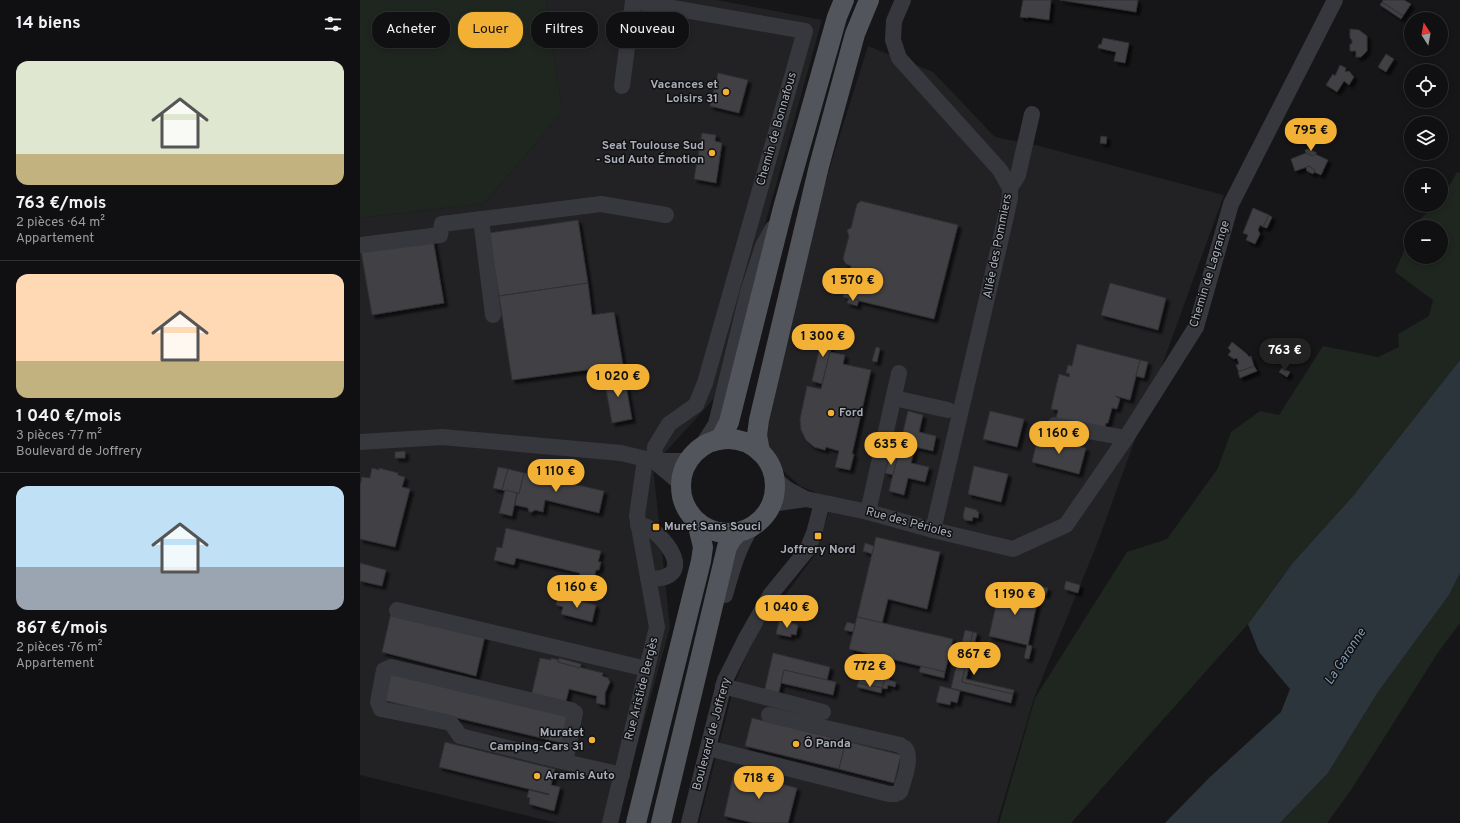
<!DOCTYPE html>
<html lang="fr">
<head>
<meta charset="utf-8">
<style>
	:root { --surface:#101012; --page:#1e1e20; --text:#f1f3f6; --muted:#9c9d9f; --line:#303032; --accent:#f2b134 }
	body { margin:0; font-family:Overpass,sans-serif; background:var(--page); color:var(--text); height:100vh; display:flex; flex-direction:column; font-size:15px; white-space:nowrap }
	* { box-sizing:border-box; margin:0 }
	p { font-size:13px; color:var(--muted) }
	.icon { flex:none; width:22px; height:22px; fill:none; stroke:currentColor; stroke-width:2; stroke-linecap:round; stroke-linejoin:round }
	.map { position:relative; flex:1; overflow:hidden }
	.details { display:flex; flex-direction:column; background:var(--surface); width:360px }
	.details>* { flex:none }
	.banner { position:absolute; left:12px; top:12px; width:380px; height:36px; display:flex; gap:8px }
	.needle { width:26px; rotate:349deg }
	.buttons { position:absolute; left:1044px; top:12px; display:grid; gap:8px }
	.buttons a { display:grid; place-items:center; width:44px; height:44px; border-radius:50%; background:var(--surface); box-shadow:0 2px 6px #0003,0 0 0 1px var(--line); font-size:20px }
	.price { position:absolute; translate:-50% -34px; padding:0 9px; border-radius:14px; background:var(--accent); color:#111; font-size:13px; line-height:26px; filter:drop-shadow(0 1px 2px #0008) }
	.price::after { content:''; position:absolute; left:50%; top:24px; width:12px; height:9px; margin-left:-6px; background:inherit; clip-path:polygon(0 0,100% 0,50% 100%) }
	.price.active { background:#222; color:#fff }
	ul { padding:0; list-style:none }
	li { display:grid; align-content:center; gap:8px; height:212px; padding:0 16px }
	li+li { border-top:1px solid var(--line) }
	li span { display:grid; place-items:center; height:124px; border-radius:12px; color:#555 }
	li>.icon { margin-inline-start:auto }
	span .icon { width:72px; height:72px; fill:#fffc; stroke-width:1 }
	li b { font-size:17px }
	h2 { display:flex; justify-content:space-between; align-items:center; height:48px; padding:0 16px; font-size:17px }
	.pill { padding:0 14px; border-radius:16px; background:var(--surface); box-shadow:0 2px 6px #0003,0 0 0 1px var(--line); font-size:14px; line-height:36px }
	.pill.active { background:var(--accent); color:#111 }
	main { display:flex; flex:1; min-height:0 }
	.map>svg:first-child { display:block }
	.built { fill:#222225 }
	.green { fill:#1e261f }
	.water { fill:#2c353c }
	.building { fill:#404145; stroke:#303034; filter:url(#shadow) }
	.lines { fill:none; stroke-linecap:round; stroke-linejoin:round }
	.minor { stroke:#37383d; stroke-width:16 }
	.major { stroke:#53555c; stroke-width:20 }
	.poi-dot { fill:#f2b134; stroke:#111113; stroke-width:1.5 }
	.labels { text-anchor:middle; dominant-baseline:central; stroke-width:3; stroke-linejoin:round; paint-order:stroke }
	.poi-label { font-size:12px; font-weight:bold; fill:#a8adb8; stroke:#111113; text-anchor:start }
	.street-label { font-size:12px; fill:#a8adb8; stroke:#111113 }
	.water-label { font-size:13px; font-style:italic; fill:#7f9bb3; stroke:#111113 }
</style>
</head>
<body>
<main>
<section class="details">
<h2>14 biens<svg class="icon" aria-label="filters" viewBox="0 0 24 24"><path d="M4 7h16M4 17h16"/><circle cx="9" cy="7" r="2"/><circle cx="15" cy="17" r="2"/></svg></h2>
<ul>
<li><span style="background:linear-gradient(#dfe7d0 75%,#c2b280 0)"><svg class="icon" aria-label="home" viewBox="0 0 24 24"><path d="M3 11l9-7 9 7M6 9v11h12V9"/></svg></span><div><b>763 €/mois</b><p>2 pièces · 64 m²</p><p>Appartement</p></div></li>
<li><span style="background:linear-gradient(#ffd9b3 70%,#c2b280 0)"><svg class="icon" aria-label="home" viewBox="0 0 24 24"><path d="M3 11l9-7 9 7M6 9v11h12V9"/></svg></span><div><b>1 040 €/mois</b><p>3 pièces · 77 m²</p><p>Boulevard de Joffrery</p></div></li>
<li><span style="background:linear-gradient(#bfe0f5 65%,#9aa5b1 0)"><svg class="icon" aria-label="home" viewBox="0 0 24 24"><path d="M3 11l9-7 9 7M6 9v11h12V9"/></svg></span><div><b>867 €/mois</b><p>2 pièces · 76 m²</p><p>Appartement</p></div></li>
</ul>
</section>
<div class="map">
<svg width="1100" height="823" viewBox="0 0 1100 823">
	<defs>
		<filter id="shadow"><feDropShadow dx="3.5" dy="3.5" stdDeviation="1" flood-color="#0009"/></filter>
	</defs>
	<rect width="100%" height="100%" fill="#161618"/>
	<g class="built">
		<polygon points="186,0 357,0 462,20 358,393 349,404 293,466 310,627 256,823 197,823 0,775 0,218 125,203 202,112"/>
		<polygon points="508,46 573,72 635,137 679,146 864,195 737,544 674,698 637,823 339,823 375,682 394,637 454,556 473,500 440,486 421,469 404,438 450,237 471,163"/>
	</g>
	<g class="green">
		<polygon points="0,0 186,0 202,112 125,203 0,218"/>
		<polygon points="1097,172 1100,173 1100,360 993,496 922,577 888,624 711,823 639,823 675,698 767,552 807,539 858,468 871,432 900,411 919,415 963,346 1018,357 1039,347 1038,334 1069,316 1073,300 1035,272 1051,234 1051,257 1081,257 1081,227 1054,227 1057,221 1078,205 1081,205 1081,200"/>
		<polygon points="1100,573 1100,623 1079,651 991,790 967,823 920,823 968,773 1018,692 1089,595"/>
	</g>
	<polygon class="water" points="1100,360 1100,573 1089,595 1018,692 968,773 920,823 805,823 849,778 921,712 930,689 899,652 888,624 932,564 993,496"/>
	<g class="building">
		<polygon points="663,0 691,0 689,20 668,17 668,18 660,17"/>
		<polygon points="700,0 778,0 776,12"/>
		<polygon points="1023,0 1044,0 1051,4 1043,16 1022,2"/>
		<polygon points="1022,2 1043,16 1041,19 1020,5"/>
		<polygon points="990,29 999,30 1007,36 1007,51 1001,57 996,57 996,51 990,51 990,44 992,44 992,40 990,38"/>
		<polygon points="743,38 769,43 765,63 754,61 756,52 738,48 739,44 741,45"/>
		<polygon points="1026,54 1034,59 1026,72 1018,67"/>
		<polygon points="980,65 986,68 985,72 989,71 994,77 989,85 984,81 977,92 966,85 973,74 975,76"/>
		<polygon points="358,73 388,80 379,113 350,106"/>
		<polygon points="342,133 356,135 355,141 362,143 356,183 334,179"/>
		<polygon points="741,136 747,137 746,144 740,143"/>
		<polygon points="949,149 957,153 956,154 955,154 953,156 946,153 945,150"/>
		<polygon points="946,153 953,156 955,154 968,160 961,175 954,172 955,170 951,168 950,166 935,171 931,159"/>
		<polygon points="950,166 951,168 955,170 953,174 947,171 946,167"/>
		<polygon points="501,201 598,225 574,319 483,297 491,266 486,264 483,259 489,236 487,230 491,228 497,204"/>
		<polygon points="893,208 909,215 903,227 900,225 898,230 900,234 895,244 886,240 888,235 883,233"/>
		<polygon points="909,215 912,217 907,228 903,227"/>
		<polygon points="218,220 228,283 139,296 129,233"/>
		<polygon points="73,239 84,303 12,315 1,251"/>
		<polygon points="228,283 232,315 254,312 263,365 152,380 139,296"/>
		<polygon points="750,283 806,298 798,330 741,315"/>
		<polygon points="489,298 499,300 497,306 487,303"/>
		<polygon points="463,333 474,336 462,384 452,381"/>
		<polygon points="872,342 887,354 889,357 891,356 894,366 879,372 876,365 879,364 877,358 874,359 868,355 871,351 868,348"/>
		<polygon points="717,344 780,360 770,400 755,396 760,399 757,409 752,408 748,423 746,423 744,431 696,419 698,410 691,409 699,374 709,377 710,374 706,373 708,365 712,366"/>
		<polygon points="516,347 520,348 517,362 512,361"/>
		<polygon points="470,352 485,355 483,364 511,370 492,454 494,454 490,470 475,467 479,451 466,447 465,450 454,447 446,440 441,430 440,419 447,386 461,389"/>
		<polygon points="780,360 788,362 784,378 776,376"/>
		<polygon points="894,366 897,371 880,378 878,372"/>
		<polygon points="922,368 930,372 927,377 919,372"/>
		<polygon points="257,371 262,371 262,375 264,374 272,419 252,423 244,378 258,375"/>
		<polygon points="548,411 563,415 559,432 576,436 573,451 555,447 551,463 569,467 565,482 548,478 544,495 529,491"/>
		<polygon points="630,411 664,419 657,447 623,439"/>
		<polygon points="678,436 726,448 719,474 672,462"/>
		<polygon points="45,451 45,458 35,458 35,452"/>
		<polygon points="529,458 537,459 533,475 525,473"/>
		<polygon points="614,466 648,474 641,502 608,494"/>
		<polygon points="138,467 148,469 142,490 133,488"/>
		<polygon points="12,468 19,470 19,468 38,473 38,475 45,477 42,487 50,489 35,547 0,539 0,486 2,477 10,478"/>
		<polygon points="148,469 164,473 159,494 142,490"/>
		<polygon points="174,469 206,476 204,482 244,491 239,513 185,500 183,512 175,510 172,512 169,512 168,508 155,505 157,493 159,494 164,473 172,475"/>
		<polygon points="145,490 157,493 152,516 139,513"/>
		<polygon points="605,507 617,510 617,512 619,512 618,518 613,517 612,521 605,520 603,517"/>
		<polygon points="146,528 241,551 238,562 241,562 239,570 236,570 232,586 214,582 215,576 219,577 220,573 156,558 154,565 134,560 137,547 142,548"/>
		<polygon points="516,537 580,552 567,609 528,599 522,623 497,617"/>
		<polygon points="505,543 514,546 512,554 503,551"/>
		<polygon points="0,563 26,570 22,586 0,581"/>
		<polygon points="649,581 658,584 655,596 672,600 675,585 688,588 686,595 679,594 668,645 672,646 669,659 664,658 667,645 629,636 639,592 646,594"/>
		<polygon points="706,581 720,585 718,593 704,589"/>
		<polygon points="198,596 236,605 232,622 201,614 203,607 196,605"/>
		<polygon points="31,613 125,636 116,676 22,652"/>
		<polygon points="497,617 593,639 585,672 489,649"/>
		<polygon points="423,620 438,625 436,635 431,634 431,637 416,634 419,621 423,622"/>
		<polygon points="487,622 495,624 493,632 484,630"/>
		<polygon points="605,630 613,632 602,682 653,694 651,703 591,688"/>
		<polygon points="613,632 617,633 606,679 654,690 653,694 602,682"/>
		<polygon points="413,653 470,667 467,680 424,670 418,696 404,693"/>
		<polygon points="180,658 191,660 191,658 199,660 198,662 243,673 242,676 248,678 250,682 245,693 245,705 236,703 237,696 209,689 205,705 171,697"/>
		<polygon points="199,658 221,664 220,668 198,662"/>
		<polygon points="561,666 585,672 584,678 559,672"/>
		<polygon points="424,670 476,682 473,695 421,683"/>
		<polygon points="502,670 526,675 522,688 498,683"/>
		<polygon points="29,671 209,714 202,743 22,700"/>
		<polygon points="526,675 530,676 529,680 536,682 535,687 528,685 527,689 522,688"/>
		<polygon points="498,683 522,688 521,693 497,687"/>
		<polygon points="580,686 600,691 597,703 591,701 590,705 576,702"/>
		<polygon points="392,718 486,741 479,769 385,746"/>
		<polygon points="486,741 541,755 534,783 479,769"/>
		<polygon points="85,742 195,769 191,785 200,787 194,811 169,804 170,798 167,797 169,790 189,795 189,794 79,767"/>
		<polygon points="374,772 437,788 428,823 394,823 364,816"/>
	</g>
	<g class="lines">
		<g class="minor">
			<polyline points="543,0 534,21 533,40 539,58 640,170 650,188 650,198 644,225 573,530"/>
			<polyline points="262,86 273,1 445,31 345,383 336,405 309,424 295,447 294,461"/>
			<polyline points="650,188 658,175 672,114"/>
			<polyline points="121,219 133,315"/>
			<polyline points="1,245 80,235 82,224 241,204 306,215"/>
			<polyline points="534,398 588,410"/>
			<polyline points="695,425 766,438"/>
			<polyline points="0,442 82,437 261,453 294,461 328,461"/>
			<polyline points="342,446 356,424 388,292 403,246 413,228"/>
			<polyline points="294,461 320,483"/>
			<polyline points="414,478 427,489 446,499 508,512 573,530 653,549 706,525 766,438 836,327 871,204 975,0"/>
			<polyline points="411,504 446,499"/>
			<polyline points="508,512 539,373"/>
			<path d="M278,525C281,525 285,526 287,527C303,535 333,571 301,578C297,579 292,578 288,578"/>
			<path d="M365,595C372,570 378,548 392,526"/>
			<polyline points="37,610 287,669"/>
			<polyline points="363,686 463,712"/>
			<path d="M348,748L529,794H535L540,792C543,782 553,757 545,748C545,748 540,746 540,745L409,715"/>
			<polyline points="205,762 215,713 211,710 31,667 24,670 18,702 21,709 91,723 100,736 197,760 205,762 262,775"/>
			<polyline points="250,823 297,627 277,516 285,459"/>
			<polyline points="329,823 365,680 385,640 411,594 447,550 454,533 462,503"/>
		</g>
		<g class="major">
			<circle cx="368" cy="486" r="47"/>
			<polyline points="359,440 363,434 369,422 423,208 477,17 484,0"/>
			<polyline points="400,452 397,435 399,420 459,166 495,34 509,0"/>
			<polyline points="276,823 341,561 343,547 337,522"/>
			<polyline points="301,823 367,547 371,540 378,532"/>
		</g>
	</g>
	<g class="poi-dot">
		<circle cx="366" cy="92" r="4"/>
		<circle cx="352" cy="153" r="4"/>
		<circle cx="471" cy="413" r="4"/>
		<rect x="292" y="523" width="8" height="8" rx="2"/>
		<rect x="454" y="532" width="8" height="8" rx="2"/>
		<circle cx="232" cy="740" r="4"/>
		<circle cx="436" cy="744" r="4"/>
		<circle cx="177" cy="776" r="4"/>
	</g>
	<g class="labels">
		<g class="poi-label">
			<text x="358" y="85" text-anchor="end">Vacances et<tspan x="358" dy="14">Loisirs 31</tspan></text>
			<text x="344" y="146" text-anchor="end">Seat Toulouse Sud<tspan x="344" dy="14">- Sud Auto Émotion</tspan></text>
			<text x="479" y="413">Ford</text>
			<text x="304" y="527">Muret Sans Souci</text>
			<text x="458" y="550" text-anchor="middle">Joffrery Nord</text>
			<text x="224" y="733" text-anchor="end">Muratet<tspan x="224" dy="14">Camping-Cars 31</tspan></text>
			<text x="444" y="744">Ô Panda</text>
			<text x="185" y="776">Aramis Auto</text>
		</g>
		<g class="street-label">
			<text transform="translate(417 129) rotate(-74)">Chemin de Bonnafous</text>
			<text transform="translate(638 246) rotate(-79)">Allée des Pommiers</text>
			<text transform="translate(850 274) rotate(-73)">Chemin de Lagrange</text>
			<text transform="translate(549 523) rotate(15)">Rue des Périoles</text>
			<text transform="translate(282 689) rotate(-76)">Rue Aristide Bergès</text>
			<text transform="translate(352 734) rotate(-75)">Boulevard de Joffrery</text>
		</g>
		<g class="water-label">
			<text transform="translate(986 657) rotate(-57)">La Garonne</text>
		</g>
	</g>
</svg>
<div class="buttons">
<a><svg class="needle" viewBox="-14 -14 28 28"><path d="M0-13l5 13h-10z" fill="#e53935"/><path d="M0 13l5-13h-10z" fill="#9c9d9f"/></svg></a>
<a><svg class="icon" aria-label="locate" viewBox="0 0 24 24"><circle cx="12" cy="12" r="6"/><path d="M12 2v4M12 18v4M2 12h4M18 12h4"/></svg></a>
<a><svg class="icon" aria-label="layers" viewBox="0 0 24 24"><path d="M12 4l9 5-9 5-9-5zM3 14l9 5 9-5"/></svg></a>
<a>+</a>
<a>−</a>
</div>
<b class="price" style="left:951px;top:152px">795 €</b>
<b class="price" style="left:493px;top:302px">1 570 €</b>
<b class="price" style="left:463px;top:358px">1 300 €</b>
<b class="price active" style="left:925px;top:372px">763 €</b>
<b class="price" style="left:258px;top:398px">1 020 €</b>
<b class="price" style="left:699px;top:455px">1 160 €</b>
<b class="price" style="left:531px;top:466px">635 €</b>
<b class="price" style="left:196px;top:493px">1 110 €</b>
<b class="price" style="left:217px;top:609px">1 160 €</b>
<b class="price" style="left:655px;top:616px">1 190 €</b>
<b class="price" style="left:427px;top:629px">1 040 €</b>
<b class="price" style="left:614px;top:676px">867 €</b>
<b class="price" style="left:510px;top:688px">772 €</b>
<b class="price" style="left:399px;top:800px">718 €</b>
<div class="banner">
<a class="pill">Acheter</a>
<a class="pill active">Louer</a>
<a class="pill">Filtres</a>
<a class="pill">Nouveau</a>
</div>
</div>
</main>
</body>
</html>
